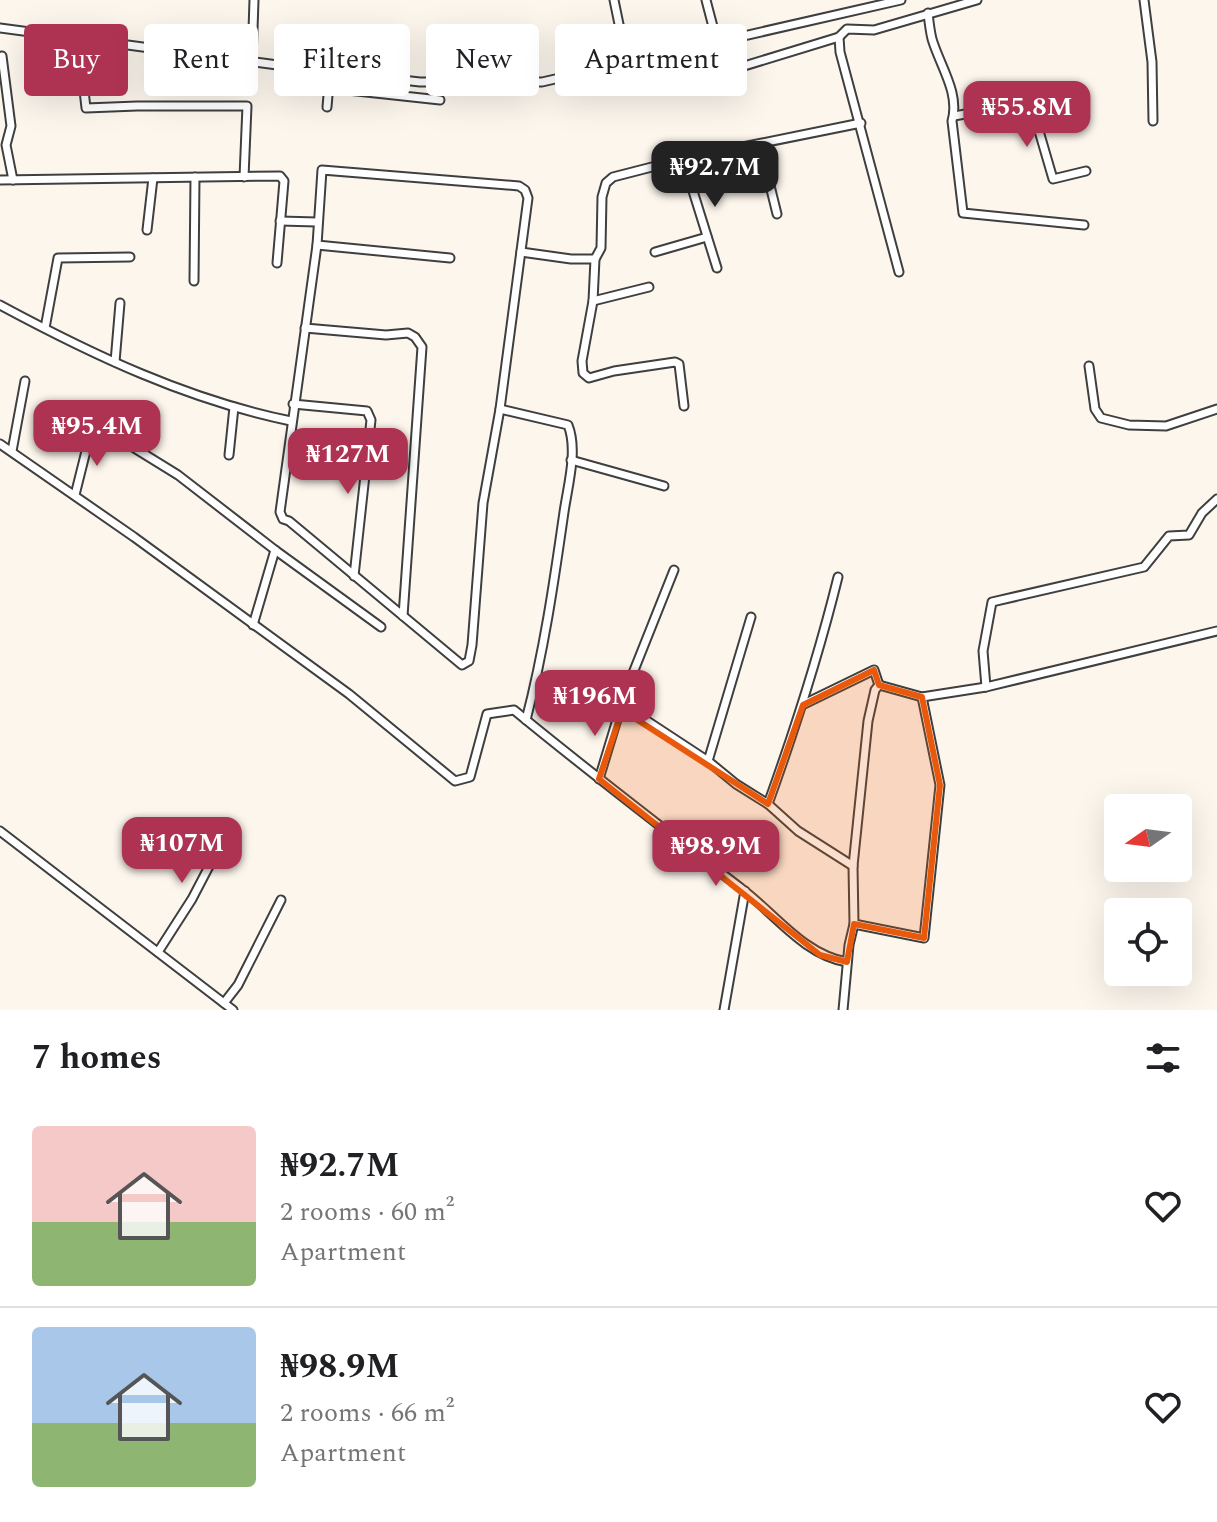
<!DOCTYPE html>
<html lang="en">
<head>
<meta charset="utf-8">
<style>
	:root { --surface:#fff; --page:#f2f2f2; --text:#202124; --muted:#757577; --line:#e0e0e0; --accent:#ae3252 }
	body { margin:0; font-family:Spectral,serif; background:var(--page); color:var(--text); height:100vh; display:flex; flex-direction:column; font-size:30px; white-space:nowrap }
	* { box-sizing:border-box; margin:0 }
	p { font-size:26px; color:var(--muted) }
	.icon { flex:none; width:44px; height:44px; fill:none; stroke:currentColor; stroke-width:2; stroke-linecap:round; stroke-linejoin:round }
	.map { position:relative; height:1010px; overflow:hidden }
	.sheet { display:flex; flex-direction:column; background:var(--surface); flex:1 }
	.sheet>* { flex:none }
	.guide { position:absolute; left:24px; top:24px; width:800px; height:72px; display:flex; gap:16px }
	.needle { width:52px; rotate:256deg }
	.fabs { position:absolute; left:1104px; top:794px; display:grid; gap:16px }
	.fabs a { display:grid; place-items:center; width:88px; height:88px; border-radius:8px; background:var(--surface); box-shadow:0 8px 32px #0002; font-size:40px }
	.price { position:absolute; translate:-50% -68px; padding:0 18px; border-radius:16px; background:var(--accent); color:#fff; font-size:26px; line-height:52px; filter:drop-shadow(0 2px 4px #0008) }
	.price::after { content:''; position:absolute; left:50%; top:48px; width:24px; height:18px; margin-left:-12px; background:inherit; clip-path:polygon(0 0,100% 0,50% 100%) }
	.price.on { background:#222; color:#fff }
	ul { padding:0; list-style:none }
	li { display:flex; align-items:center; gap:24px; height:200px; padding:0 32px }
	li+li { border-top:2px solid var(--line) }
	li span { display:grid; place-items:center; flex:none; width:224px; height:160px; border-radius:8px; color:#555 }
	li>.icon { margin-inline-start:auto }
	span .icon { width:96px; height:96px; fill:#fffc; stroke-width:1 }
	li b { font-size:34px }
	h2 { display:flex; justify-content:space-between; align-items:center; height:96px; padding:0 32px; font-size:34px }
	.tag { padding:0 28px; border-radius:8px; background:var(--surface); box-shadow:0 8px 32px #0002; font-size:28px; line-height:72px }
	.tag.on { background:var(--accent); color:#fff }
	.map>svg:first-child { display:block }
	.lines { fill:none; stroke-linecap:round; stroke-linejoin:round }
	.minor-casing { stroke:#3f3f3f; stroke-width:11 }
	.minor { stroke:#fff; stroke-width:7 }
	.marked { fill:#e8590c; fill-opacity:0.2; stroke:#e8590c; stroke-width:6; stroke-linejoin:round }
</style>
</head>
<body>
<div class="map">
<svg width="1217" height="1010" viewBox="0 0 1217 1010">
	<rect width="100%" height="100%" fill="#fdf6ed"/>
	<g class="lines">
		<defs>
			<g id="minor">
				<polyline points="614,0 627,63"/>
				<polyline points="706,0 717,42"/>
				<polyline points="1144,0 1152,62 1153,121"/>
				<path d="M928,13C929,22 930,31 932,39C940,66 960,93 952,121L963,213L1084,225"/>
				<polyline points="0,28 330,72 420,82 542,82 901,0"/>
				<polyline points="839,37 840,52 899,272"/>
				<polyline points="2,56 11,126 6,145 13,180"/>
				<polyline points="252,60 254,0"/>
				<polyline points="81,64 86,108 137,106 247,106 244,177"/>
				<polyline points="705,78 839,37 847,29 874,30 977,0"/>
				<polyline points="329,88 440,100"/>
				<polyline points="327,107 330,72"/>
				<polyline points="954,116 1028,103 1032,107 1053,179 1086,171"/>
				<polyline points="760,145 777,214"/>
				<polyline points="683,159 717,268"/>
				<polygon points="322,170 519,186 525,190 528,198 500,409 483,503 472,645 469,661 462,665 289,521 283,519 280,512 317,245"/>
				<polyline points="0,180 280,176 284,181 277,263"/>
				<polyline points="280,221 317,222"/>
				<polyline points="147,230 153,178"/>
				<polyline points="317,245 450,258"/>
				<polyline points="521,252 571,259 595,259"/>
				<polyline points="655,252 707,237"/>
				<polyline points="194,281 195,177"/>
				<polyline points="593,301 649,287"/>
				<path d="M0,305C93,355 188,400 291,421"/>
				<polyline points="45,328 58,258 130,257"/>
				<polyline points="305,328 386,335 408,333 415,337 422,347 403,616"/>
				<polyline points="115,362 120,303"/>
				<polyline points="1089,366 1095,409 1101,418 1129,425 1166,426 1217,409"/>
				<polyline points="293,404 367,411 371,420 354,576"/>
				<polyline points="684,406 679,364 675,362 614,371 589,378 583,373 582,361 593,301 595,259 601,248 602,197 606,183 613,177 683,159 861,123"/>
				<path d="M500,409L568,425C578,450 568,485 564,512C554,582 544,651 526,720"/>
				<path d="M0,444L134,537L349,694L455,781L470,777L487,714L514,710C589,772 665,830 742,889C775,914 804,955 847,962"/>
				<polyline points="12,451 25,381"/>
				<polyline points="229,455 234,407"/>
				<polyline points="571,460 664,486"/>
				<polyline points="75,495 92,427 102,428 178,475 275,550 381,627"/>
				<polyline points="253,625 275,550"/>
				<polyline points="986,687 983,651 992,602 1144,567 1169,536 1189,535 1202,513 1217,499"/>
				<polyline points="804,704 874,670 879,685"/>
				<polyline points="622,710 635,713 708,761 736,784 768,804 798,831 853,866"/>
				<polyline points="708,761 751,617"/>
				<polyline points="599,779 625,693 674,570"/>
				<path d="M768,804C795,729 819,654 838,577"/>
				<polyline points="0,831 233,1010"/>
				<polyline points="854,924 924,938 940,785 922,697"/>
				<polyline points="158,952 192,899 228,830"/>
				<polyline points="224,1003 238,985 281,900"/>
				<polyline points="724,1010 745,891"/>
				<polyline points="843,1010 849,945 854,924 853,866 868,721 875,690 879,685 922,697 986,687 1217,631"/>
			</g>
		</defs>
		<use href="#minor" class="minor-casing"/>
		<use href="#minor" class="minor"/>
	</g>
	<path class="marked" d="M874,670L879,685L922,697L940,785L924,938L854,924L847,962L820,955L599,779L622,710L768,804L803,705Z"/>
</svg>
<div class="fabs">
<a><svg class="needle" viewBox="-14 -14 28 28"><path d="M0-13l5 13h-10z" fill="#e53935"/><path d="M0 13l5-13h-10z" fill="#757577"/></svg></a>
<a><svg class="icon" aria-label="locate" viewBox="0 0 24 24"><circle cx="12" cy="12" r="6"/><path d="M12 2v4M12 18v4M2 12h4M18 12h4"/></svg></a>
</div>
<b class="price" style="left:1027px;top:149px">₦55.8M</b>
<b class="price on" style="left:715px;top:209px">₦92.7M</b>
<b class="price" style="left:97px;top:468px">₦95.4M</b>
<b class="price" style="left:348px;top:496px">₦127M</b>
<b class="price" style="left:595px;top:738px">₦196M</b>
<b class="price" style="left:182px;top:885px">₦107M</b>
<b class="price" style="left:716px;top:888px">₦98.9M</b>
<div class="guide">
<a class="tag on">Buy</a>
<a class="tag">Rent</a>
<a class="tag">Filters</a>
<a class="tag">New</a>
<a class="tag">Apartment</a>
</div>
</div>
<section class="sheet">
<h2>7 homes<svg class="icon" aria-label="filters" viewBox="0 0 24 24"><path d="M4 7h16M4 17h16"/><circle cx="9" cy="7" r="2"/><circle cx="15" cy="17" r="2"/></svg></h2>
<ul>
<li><span style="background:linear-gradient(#f6c9c9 60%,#8fb573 0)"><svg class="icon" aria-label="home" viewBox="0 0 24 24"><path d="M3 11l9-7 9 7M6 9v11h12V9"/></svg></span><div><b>₦92.7M</b><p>2 rooms · 60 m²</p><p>Apartment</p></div><svg class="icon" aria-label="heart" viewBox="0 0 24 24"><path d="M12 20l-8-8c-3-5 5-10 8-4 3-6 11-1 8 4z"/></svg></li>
<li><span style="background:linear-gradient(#a9c7e8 60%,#8fb573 0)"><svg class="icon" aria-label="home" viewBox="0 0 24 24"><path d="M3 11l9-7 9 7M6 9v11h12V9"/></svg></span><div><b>₦98.9M</b><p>2 rooms · 66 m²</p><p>Apartment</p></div><svg class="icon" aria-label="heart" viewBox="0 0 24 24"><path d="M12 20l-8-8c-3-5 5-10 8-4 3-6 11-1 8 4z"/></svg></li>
</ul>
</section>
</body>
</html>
